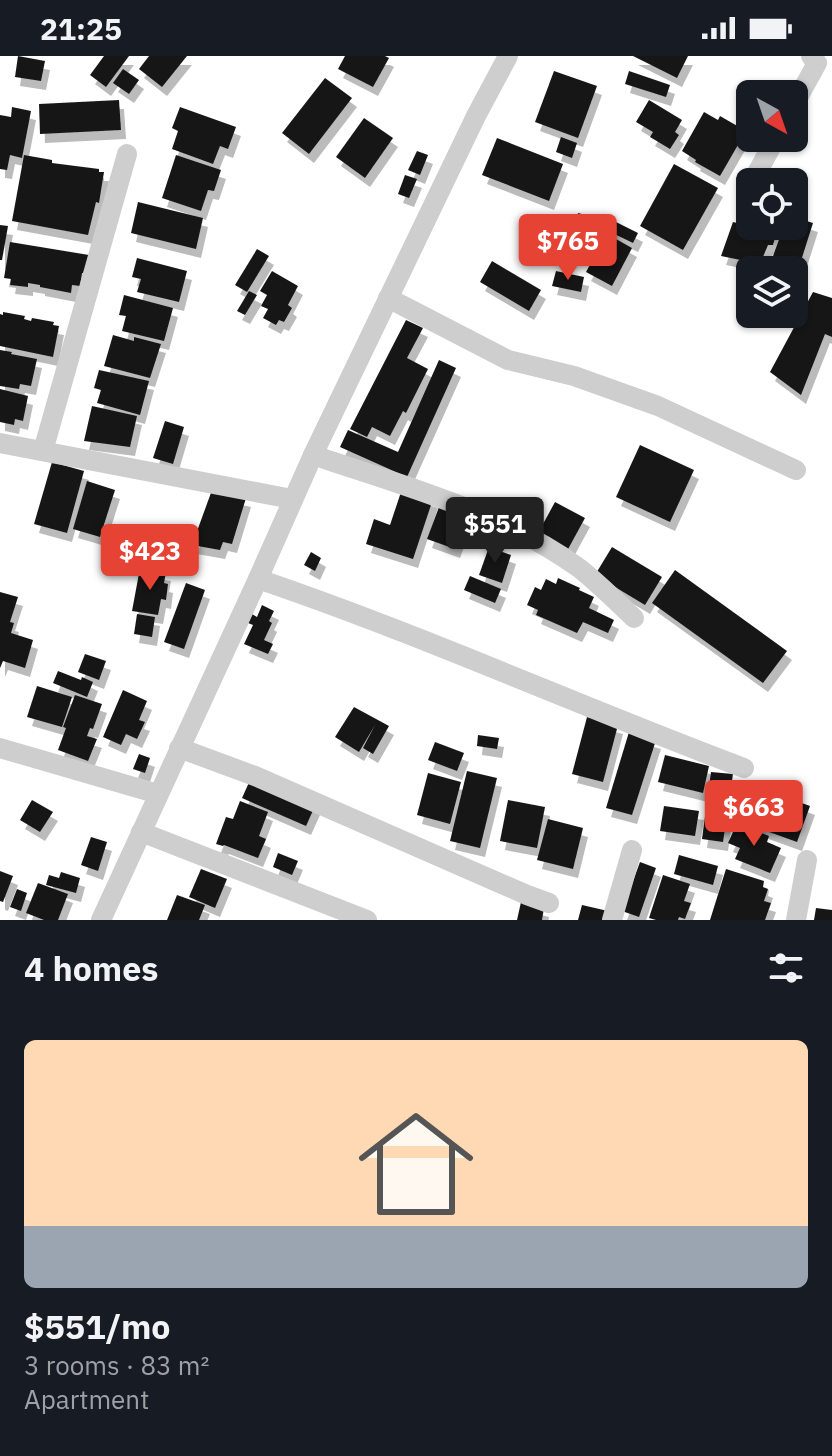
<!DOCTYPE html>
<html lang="en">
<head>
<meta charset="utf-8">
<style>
	:root { --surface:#171b24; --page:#242831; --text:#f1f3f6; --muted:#9ea1a6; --accent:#e74334 }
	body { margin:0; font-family:"IBM Plex Sans",sans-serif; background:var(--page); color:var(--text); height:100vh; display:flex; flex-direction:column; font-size:30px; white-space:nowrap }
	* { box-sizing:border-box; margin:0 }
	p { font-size:26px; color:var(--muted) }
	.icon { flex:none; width:44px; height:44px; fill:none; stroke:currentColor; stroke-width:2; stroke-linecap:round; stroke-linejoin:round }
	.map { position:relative; height:864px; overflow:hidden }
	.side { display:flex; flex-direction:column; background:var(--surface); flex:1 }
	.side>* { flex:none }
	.needle { width:52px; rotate:140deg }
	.buttons { position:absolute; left:736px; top:24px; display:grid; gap:16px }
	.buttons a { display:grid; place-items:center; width:72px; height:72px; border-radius:12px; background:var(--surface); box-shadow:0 2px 6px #0004; font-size:40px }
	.price { position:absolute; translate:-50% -68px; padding:0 18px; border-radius:8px; background:var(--accent); color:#fff; font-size:26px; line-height:52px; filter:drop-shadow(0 2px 4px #0008) }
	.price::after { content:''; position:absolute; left:50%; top:48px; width:24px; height:18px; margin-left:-12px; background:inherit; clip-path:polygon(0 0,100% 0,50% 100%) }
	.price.selected { background:#222; color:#fff }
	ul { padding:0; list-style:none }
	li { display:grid; align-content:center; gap:16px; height:424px; padding:0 24px }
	li span { display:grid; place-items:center; height:248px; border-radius:12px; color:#555 }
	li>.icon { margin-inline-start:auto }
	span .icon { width:144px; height:144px; fill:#fffc; stroke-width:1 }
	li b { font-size:34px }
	h2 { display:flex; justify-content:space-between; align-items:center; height:96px; padding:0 24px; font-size:34px }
	.status { display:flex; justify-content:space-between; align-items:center; height:56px; padding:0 40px; background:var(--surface); direction:ltr }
	.status svg { height:22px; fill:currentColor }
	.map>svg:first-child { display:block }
	.building { fill:#181818; filter:url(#shadow) }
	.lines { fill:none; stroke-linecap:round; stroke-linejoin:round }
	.minor { stroke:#cecece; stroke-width:20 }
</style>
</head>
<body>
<div class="status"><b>21:25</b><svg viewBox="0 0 49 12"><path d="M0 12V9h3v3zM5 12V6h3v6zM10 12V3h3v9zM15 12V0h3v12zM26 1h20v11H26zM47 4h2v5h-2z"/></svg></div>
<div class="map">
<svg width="832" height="864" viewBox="0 0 832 864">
	<defs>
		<filter id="shadow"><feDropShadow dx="5" dy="9" stdDeviation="0" flood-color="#0004"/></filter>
	</defs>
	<rect width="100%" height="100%" fill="#fff"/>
	<g class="building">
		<polygon points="18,0 45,5 41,25 15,21"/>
		<polygon points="104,0 129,0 106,31 90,19"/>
		<polygon points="149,0 187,0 162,31 139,13"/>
		<polygon points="345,0 385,0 389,2 373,31 338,13"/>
		<polygon points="633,0 688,0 677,22"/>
		<polygon points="123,13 139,24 129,38 113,27"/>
		<polygon points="554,15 597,30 578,82 535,66"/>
		<polygon points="629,15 670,29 666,41 625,28"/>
		<polygon points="325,22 352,42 309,98 282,77"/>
		<polygon points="119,44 121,74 40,78 39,48"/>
		<polygon points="649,44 682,64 675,76 679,79 670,93 650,81 653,76 636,66"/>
		<polygon points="12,51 31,55 22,102 10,99 7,114 0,113 0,59 11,61"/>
		<polygon points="180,51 236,71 228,93 220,90 213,108 172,93 178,75 172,72"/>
		<polygon points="704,56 718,64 720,60 746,75 720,120 695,106 696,104 682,95"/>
		<polygon points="364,62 393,82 365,122 336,101"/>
		<polygon points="561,81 577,87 572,102 556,96"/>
		<polygon points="497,82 563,108 549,145 482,119"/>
		<polygon points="417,95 428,99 420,119 408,114"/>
		<polygon points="24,99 52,104 52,107 99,113 99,116 104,116 99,147 96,146 88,179 12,165"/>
		<polygon points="176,99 221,114 214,135 208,134 201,155 162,142"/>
		<polygon points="674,108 718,132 683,194 640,170"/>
		<polygon points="405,119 417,123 409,142 398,138"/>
		<polygon points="138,146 203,162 196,193 131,177"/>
		<polygon points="578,157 597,162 591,187 571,182"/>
		<polygon points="794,161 813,167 800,208 773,200 784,170 794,170"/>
		<polygon points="612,164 638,177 633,187 606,174"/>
		<polygon points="733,166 753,171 754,170 765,170 777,175 773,189 768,189 760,208 721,200"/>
		<polygon points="0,169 8,170 2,204 0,204"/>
		<polygon points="607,178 632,192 612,230 586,216"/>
		<polygon points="10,186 89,199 86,217 82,217 80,230 72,229 71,237 40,231 40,229 28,227 28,231 10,229 11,223 4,222"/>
		<polygon points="257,193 269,200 247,236 235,229"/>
		<polygon points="137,202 187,215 179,246 137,236 141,223 132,221"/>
		<polygon points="492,205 541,234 529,255 480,226"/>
		<polygon points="272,215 298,230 288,249 292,252 284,266 279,264 276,269 263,262 268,253 261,250 267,239 260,235"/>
		<polygon points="556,215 584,221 581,236 552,230"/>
		<polygon points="249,235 257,239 245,259 237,255"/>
		<polygon points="813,236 832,242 832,281 825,278 801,339 770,316"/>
		<polygon points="124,239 173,252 164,285 122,275 126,260 119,259"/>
		<polygon points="3,256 25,260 24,263 31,265 32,262 54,266 53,269 59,270 53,301 0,290 0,258 3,259"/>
		<polygon points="406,264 423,272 407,302 428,313 406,357 403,355 390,380 372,371 367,381 350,373"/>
		<polygon points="113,279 134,285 134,281 161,288 150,322 104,310"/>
		<polygon points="0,294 12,296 11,298 37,303 31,330 20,328 19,333 0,330"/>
		<polygon points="439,304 456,312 407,421 340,391 348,374 398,396"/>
		<polygon points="99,314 149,325 140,359 97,347 101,334 94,332"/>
		<polygon points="0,333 28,340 23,365 15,363 14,369 0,366"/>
		<polygon points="92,350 137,360 130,391 84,385"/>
		<polygon points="165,365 184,371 173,408 153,402"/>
		<polygon points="640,389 694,414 670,466 616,441"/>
		<polygon points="52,406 84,415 67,477 34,468"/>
		<polygon points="87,425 115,434 100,481 73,473"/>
		<polygon points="402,433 433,443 413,503 366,488 374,463 390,469"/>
		<polygon points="212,434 246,442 232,488 223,486 220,494 192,489"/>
		<polygon points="555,446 585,462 567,495 537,479"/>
		<polygon points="439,451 467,461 455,493 427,483"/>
		<polygon points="489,491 511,499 502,527 479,519"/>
		<polygon points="612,491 662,521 645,549 595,519"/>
		<polygon points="311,496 321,502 315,515 304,509"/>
		<polygon points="140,512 166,516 164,527 168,528 166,544 161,543 158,559 132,555"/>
		<polygon points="675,514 787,595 763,627 652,547"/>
		<polygon points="470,520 501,533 495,547 464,534"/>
		<polygon points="558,522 580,532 579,534 594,541 589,552 614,564 608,577 583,566 577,577 536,559 538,554 527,549 535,531 541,534 546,523 556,528"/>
		<polygon points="186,527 205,534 184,593 164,586"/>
		<polygon points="0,536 18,541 10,566 14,567 11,577 33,584 25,612 3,605 0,612"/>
		<polygon points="262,549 274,555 269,565 272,567 264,584 273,588 268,598 244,588 253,569 248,567 252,558 257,561"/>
		<polygon points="137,558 155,561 152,581 134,578"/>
		<polygon points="85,598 106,605 99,624 78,616"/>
		<polygon points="58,615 81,624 82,621 93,626 87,641 53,627"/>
		<polygon points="37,630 72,641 62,671 27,661"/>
		<polygon points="123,634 147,645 139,664 145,666 137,683 126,678 121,689 103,681"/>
		<polygon points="75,639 102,648 93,673 90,672 87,680 97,683 88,705 58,694 66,672 63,671"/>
		<polygon points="354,651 389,670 373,698 363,692 375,669 359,696 335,681"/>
		<polygon points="587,661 618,669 603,726 572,718"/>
		<polygon points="629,676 656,684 632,759 606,752"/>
		<polygon points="478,679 499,682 497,693 477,690"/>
		<polygon points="435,686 464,697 457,715 428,704"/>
		<polygon points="139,698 150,702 145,717 133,713"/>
		<polygon points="665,699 709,710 703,737 658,726"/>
		<polygon points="467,715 497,722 480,792 450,785"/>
		<polygon points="711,716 733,718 723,786 702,783"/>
		<polygon points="428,717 461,726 450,768 417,759"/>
		<polygon points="251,722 315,750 306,770 242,742"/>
		<polygon points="741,725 810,750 797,786 728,761"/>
		<polygon points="32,744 53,756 40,776 20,764"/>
		<polygon points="508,744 545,751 537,792 500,785"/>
		<polygon points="240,745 268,756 259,780 266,783 258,802 224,789 223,790 216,788 226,761 233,763"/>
		<polygon points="664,750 699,755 695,780 660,775"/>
		<polygon points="548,763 583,772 573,813 537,804"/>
		<polygon points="737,767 769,780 767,786 781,792 770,817 735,803 740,792 728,787"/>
		<polygon points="91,781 107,786 98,815 81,809"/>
		<polygon points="278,797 298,805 292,819 273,811"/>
		<polygon points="679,799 718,810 713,829 674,818"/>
		<polygon points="640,806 656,812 639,861 622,855"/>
		<polygon points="201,813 227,823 215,852 189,841"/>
		<polygon points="726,813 764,825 763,831 768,833 764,845 771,847 765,864 710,864"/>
		<polygon points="0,815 13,820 3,846 0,845"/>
		<polygon points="61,816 80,822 76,837 46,829 49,819 59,822"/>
		<polygon points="663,819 690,828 684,845 691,847 685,863 679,861 678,864 656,864 649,862"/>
		<polygon points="38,827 68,838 58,864 44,864 26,857"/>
		<polygon points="17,833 27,837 21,855 10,851"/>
		<polygon points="177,839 205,849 199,864 167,864"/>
		<polygon points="521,846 544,852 542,864 517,864"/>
		<polygon points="582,849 608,855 606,864 578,864"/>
		<polygon points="816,852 832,854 832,864 814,864"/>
	</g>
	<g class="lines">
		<g class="minor">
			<polyline points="794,49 817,7 811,0"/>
			<polyline points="752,126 776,82"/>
			<polyline points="388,242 508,304 574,320 658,350 796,414"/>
			<polyline points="0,387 292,443"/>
			<polyline points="43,395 127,98"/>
			<path d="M313,399C403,430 500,455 579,512C598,527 616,545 634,562"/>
			<path d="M258,523C423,579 581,651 744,712"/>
			<polyline points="0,692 158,738"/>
			<polyline points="179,692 255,720 527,839 549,847"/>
			<polyline points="141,776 367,864"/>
			<polyline points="101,864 258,523 313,399 476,60 508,0"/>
			<polyline points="612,864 632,794"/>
			<polyline points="796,864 807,804"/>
		</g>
	</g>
</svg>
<div class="buttons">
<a><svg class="needle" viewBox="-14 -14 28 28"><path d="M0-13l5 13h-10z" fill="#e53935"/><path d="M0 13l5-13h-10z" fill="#9ea1a6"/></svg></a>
<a><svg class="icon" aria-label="locate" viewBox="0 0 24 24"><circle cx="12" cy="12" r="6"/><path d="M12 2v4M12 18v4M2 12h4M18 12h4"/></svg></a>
<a><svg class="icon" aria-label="layers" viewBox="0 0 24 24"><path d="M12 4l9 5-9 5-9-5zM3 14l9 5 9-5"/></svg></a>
</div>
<b class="price" style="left:568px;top:226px">$765</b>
<b class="price selected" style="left:495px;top:509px">$551</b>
<b class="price" style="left:150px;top:536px">$423</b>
<b class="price" style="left:754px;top:792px">$663</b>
</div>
<section class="side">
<h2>4 homes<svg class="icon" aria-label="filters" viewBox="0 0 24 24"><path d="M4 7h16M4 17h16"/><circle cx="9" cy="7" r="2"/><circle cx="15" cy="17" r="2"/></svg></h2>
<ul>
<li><span style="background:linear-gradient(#ffd9b3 75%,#9aa5b1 0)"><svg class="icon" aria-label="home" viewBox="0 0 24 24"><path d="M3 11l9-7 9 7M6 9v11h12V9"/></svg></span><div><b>$551/mo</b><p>3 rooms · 83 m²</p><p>Apartment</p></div></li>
</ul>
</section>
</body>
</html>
